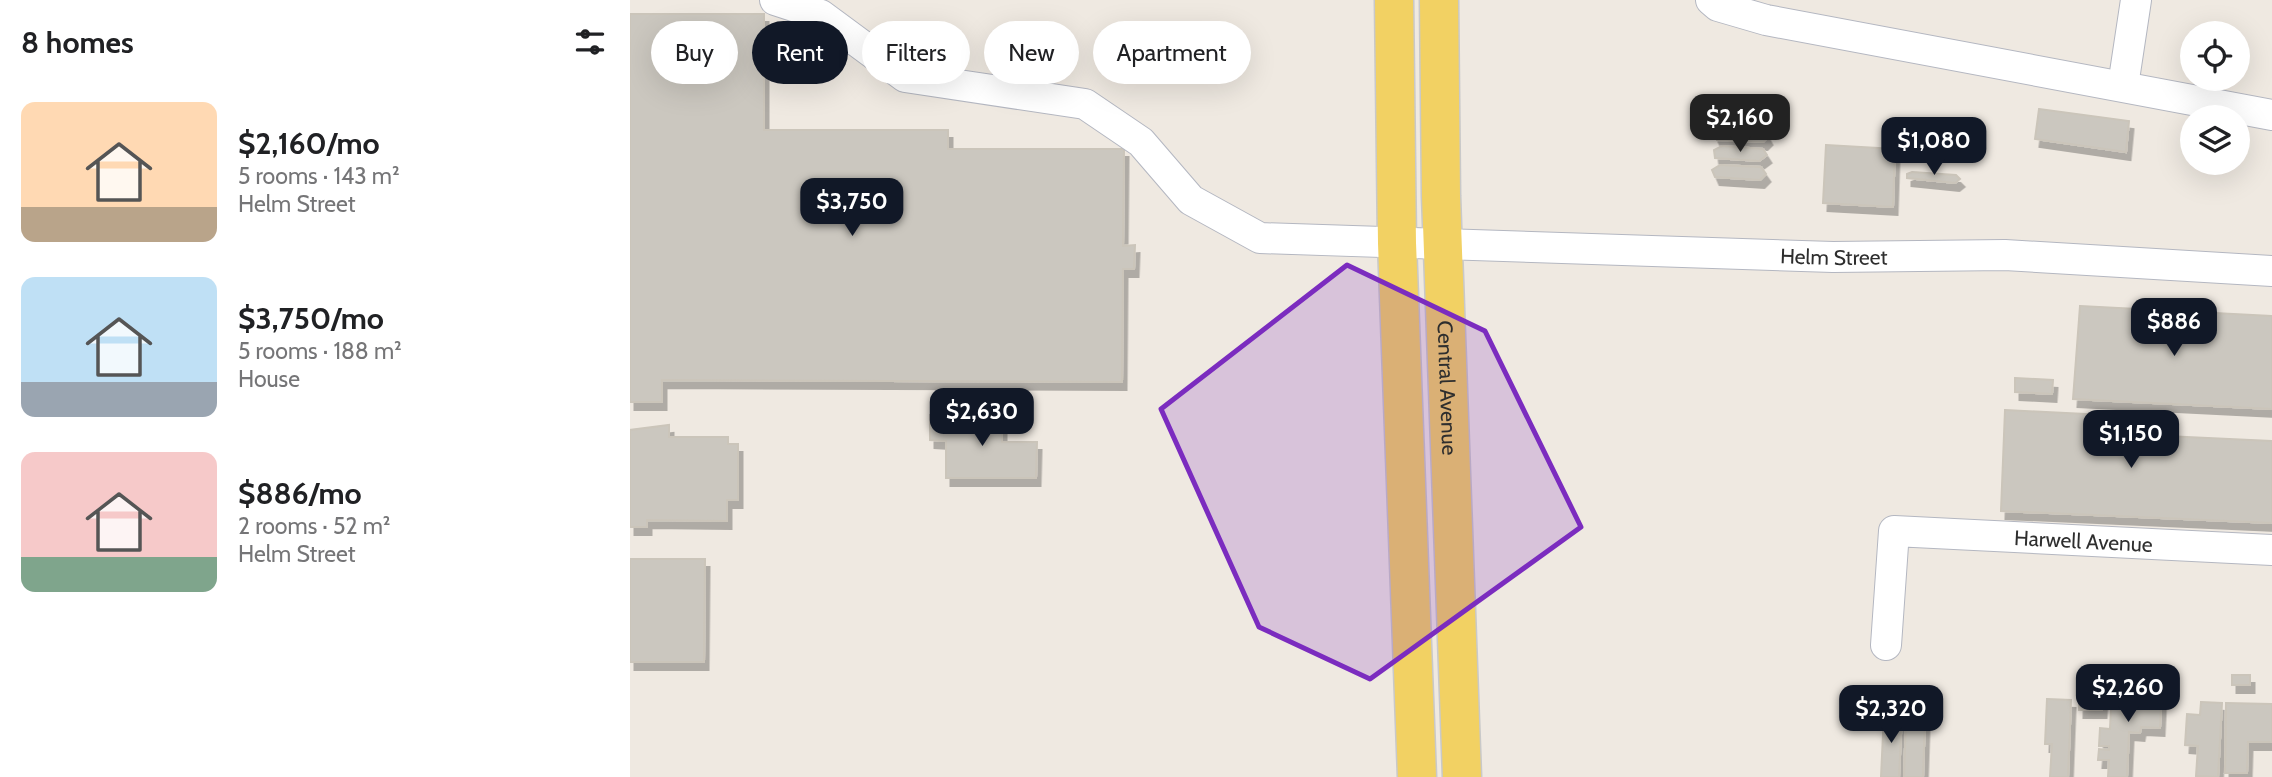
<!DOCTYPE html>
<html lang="en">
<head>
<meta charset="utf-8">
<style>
	:root { --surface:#fff; --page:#f2f2f2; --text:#202124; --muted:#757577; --accent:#111827 }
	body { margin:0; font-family:Cabin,sans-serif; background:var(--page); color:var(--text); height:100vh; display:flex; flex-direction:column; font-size:26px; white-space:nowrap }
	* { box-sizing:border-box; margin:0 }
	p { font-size:23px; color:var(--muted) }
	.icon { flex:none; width:38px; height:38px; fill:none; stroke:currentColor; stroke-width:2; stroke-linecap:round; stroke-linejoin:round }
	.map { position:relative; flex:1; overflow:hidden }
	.details { display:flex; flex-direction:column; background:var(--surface); width:630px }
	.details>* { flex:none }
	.guide { position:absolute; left:21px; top:21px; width:665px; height:63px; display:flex; gap:14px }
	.tools { position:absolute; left:1550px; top:21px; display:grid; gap:14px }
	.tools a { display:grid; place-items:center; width:70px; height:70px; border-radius:50%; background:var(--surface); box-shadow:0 7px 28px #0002; font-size:35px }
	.price { position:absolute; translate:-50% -60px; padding:0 16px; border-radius:14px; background:var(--accent); color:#fff; font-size:23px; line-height:46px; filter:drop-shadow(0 2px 4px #0008) }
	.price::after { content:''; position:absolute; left:50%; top:42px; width:21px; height:16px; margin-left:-10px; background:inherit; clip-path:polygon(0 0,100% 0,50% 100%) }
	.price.on { background:#222; color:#fff }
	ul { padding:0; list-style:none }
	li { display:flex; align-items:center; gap:21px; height:175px; padding:0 21px }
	li span { display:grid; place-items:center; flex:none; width:196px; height:140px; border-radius:14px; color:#555 }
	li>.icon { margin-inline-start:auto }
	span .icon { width:84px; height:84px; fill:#fffc; stroke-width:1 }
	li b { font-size:30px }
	h2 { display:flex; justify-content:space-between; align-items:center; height:84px; padding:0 21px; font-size:30px }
	.tag { padding:0 24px; border-radius:32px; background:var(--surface); box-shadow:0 7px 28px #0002; font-size:24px; line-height:63px }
	.tag.on { background:var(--accent); color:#fff }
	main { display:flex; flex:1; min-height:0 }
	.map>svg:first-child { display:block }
	.building { fill:#cbc7bf; stroke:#cbc5ba; stroke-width:2; filter:url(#shadow) }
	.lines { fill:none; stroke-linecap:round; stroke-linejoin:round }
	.minor-casing { stroke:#b4b7c1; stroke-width:32 }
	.major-casing { stroke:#c9c9c9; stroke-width:41 }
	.minor { stroke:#fff; stroke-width:30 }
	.major { stroke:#f2d163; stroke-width:38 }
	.marked { fill:#7b2cbf; fill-opacity:0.2; stroke:#7b2cbf; stroke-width:5; stroke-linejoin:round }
	.labels { text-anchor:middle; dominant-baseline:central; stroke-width:7; stroke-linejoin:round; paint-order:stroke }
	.street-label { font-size:21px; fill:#2e2e2e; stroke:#fff }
</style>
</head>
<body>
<main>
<section class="details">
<h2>8 homes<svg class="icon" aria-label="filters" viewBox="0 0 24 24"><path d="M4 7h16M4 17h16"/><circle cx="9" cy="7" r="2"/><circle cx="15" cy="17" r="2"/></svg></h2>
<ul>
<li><span style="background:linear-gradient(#ffd9b3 75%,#b9a48a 0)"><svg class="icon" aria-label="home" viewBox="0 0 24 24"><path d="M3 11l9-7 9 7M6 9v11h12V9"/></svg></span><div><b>$2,160/mo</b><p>5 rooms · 143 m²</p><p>Helm Street</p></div></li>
<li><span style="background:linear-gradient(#bfe0f5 75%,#9aa5b1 0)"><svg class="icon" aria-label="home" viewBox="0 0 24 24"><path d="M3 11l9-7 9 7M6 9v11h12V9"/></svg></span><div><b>$3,750/mo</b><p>5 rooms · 188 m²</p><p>House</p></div></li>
<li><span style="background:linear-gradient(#f6c9c9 75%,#7fa58c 0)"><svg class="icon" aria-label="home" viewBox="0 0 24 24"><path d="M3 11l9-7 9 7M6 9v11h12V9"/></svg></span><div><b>$886/mo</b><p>2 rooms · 52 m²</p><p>Helm Street</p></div></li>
</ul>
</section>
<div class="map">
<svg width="1642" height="777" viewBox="0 0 1642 777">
	<defs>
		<filter id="shadow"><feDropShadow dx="4.5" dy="8" stdDeviation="0" flood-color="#0004"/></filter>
	</defs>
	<rect width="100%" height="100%" fill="#efe9e1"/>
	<g class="building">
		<polygon points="0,14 134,14 134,130 318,130 318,149 494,149 493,246 505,245 504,269 493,269 492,382 32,380 32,402 0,402"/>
		<polygon points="1409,109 1499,121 1496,152 1405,139"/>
		<polygon points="1089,128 1134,130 1138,137 1133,142 1087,140 1084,134"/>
		<polygon points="1196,145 1265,149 1263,207 1193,203"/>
		<polygon points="1092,146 1133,149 1137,155 1129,161 1085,158 1084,150"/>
		<polygon points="1090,165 1131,167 1136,174 1130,180 1085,177 1082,170"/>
		<polygon points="1282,172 1326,175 1330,179 1325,183 1277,178 1277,174"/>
		<polygon points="1450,306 1642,316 1642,409 1443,399"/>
		<polygon points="1385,378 1423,380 1422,394 1385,392"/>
		<polygon points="1375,410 1515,417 1514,435 1642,441 1642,523 1371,511"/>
		<polygon points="300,415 372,416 372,442 407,442 406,478 316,478 316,441 300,440"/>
		<polygon points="39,425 39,437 98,437 98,444 108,444 108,500 97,500 97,521 17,520 17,527 0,527 0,430"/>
		<polygon points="0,559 75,559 74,662 0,662"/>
		<rect x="1602" y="675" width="18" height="10"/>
		<polygon points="1450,682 1474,683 1472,710 1449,710"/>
		<polygon points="1482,687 1532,689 1530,728 1511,727 1510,733 1499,732 1497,777 1478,777 1479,760 1468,760 1469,749 1479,750 1479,746 1469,746 1470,728 1480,729"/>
		<polygon points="1417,699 1441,700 1438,777 1420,777 1422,744 1415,744"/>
		<polygon points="1571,702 1592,703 1588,777 1566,776 1568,746 1555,745 1557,714 1570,715"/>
		<polygon points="1596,703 1642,704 1642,742 1618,742 1617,773 1595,773"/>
		<polygon points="1254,713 1272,714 1269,777 1251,777"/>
		<polygon points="1276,719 1295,719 1293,777 1274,777"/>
	</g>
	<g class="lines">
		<defs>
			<g id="minor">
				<path id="s1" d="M145,0L191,15L275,77L455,104L511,142L561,200L630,238L1203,257L1375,255L1642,271"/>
				<polyline points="1081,0 1088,6 1136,20 1642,115"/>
				<polyline points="1493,86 1506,0"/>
				<path id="s2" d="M1256,645L1264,531L1642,550"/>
			</g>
			<g id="major">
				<polyline points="764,0 767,243 787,777"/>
				<path id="s3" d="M809,0L811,196L832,777"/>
			</g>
		</defs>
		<use href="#minor" class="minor-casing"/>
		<use href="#major" class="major-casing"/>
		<use href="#minor" class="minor"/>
		<use href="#major" class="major"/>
	</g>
	<path class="marked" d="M717,265L855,331L951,527L740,679L629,627L531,409Z"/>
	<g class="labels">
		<g class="street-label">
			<text stroke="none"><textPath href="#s1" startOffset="1132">Helm Street</textPath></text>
			<text stroke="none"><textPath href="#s3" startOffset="388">Central Avenue</textPath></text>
			<text stroke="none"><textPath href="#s2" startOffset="304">Harwell Avenue</textPath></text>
		</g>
	</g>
</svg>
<div class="tools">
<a><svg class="icon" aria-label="locate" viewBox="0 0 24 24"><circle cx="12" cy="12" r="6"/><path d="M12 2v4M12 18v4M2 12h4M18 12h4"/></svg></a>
<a><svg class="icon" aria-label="layers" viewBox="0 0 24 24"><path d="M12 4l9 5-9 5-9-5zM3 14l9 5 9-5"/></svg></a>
</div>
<b class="price on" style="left:1110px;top:154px">$2,160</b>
<b class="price" style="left:1304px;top:177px">$1,080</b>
<b class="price" style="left:222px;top:238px">$3,750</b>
<b class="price" style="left:1544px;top:358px">$886</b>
<b class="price" style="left:352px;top:448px">$2,630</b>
<b class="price" style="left:1501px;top:470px">$1,150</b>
<b class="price" style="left:1498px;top:724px">$2,260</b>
<b class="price" style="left:1261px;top:745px">$2,320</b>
<div class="guide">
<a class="tag">Buy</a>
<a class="tag on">Rent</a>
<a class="tag">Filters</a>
<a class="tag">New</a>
<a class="tag">Apartment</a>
</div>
</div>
</main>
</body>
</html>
